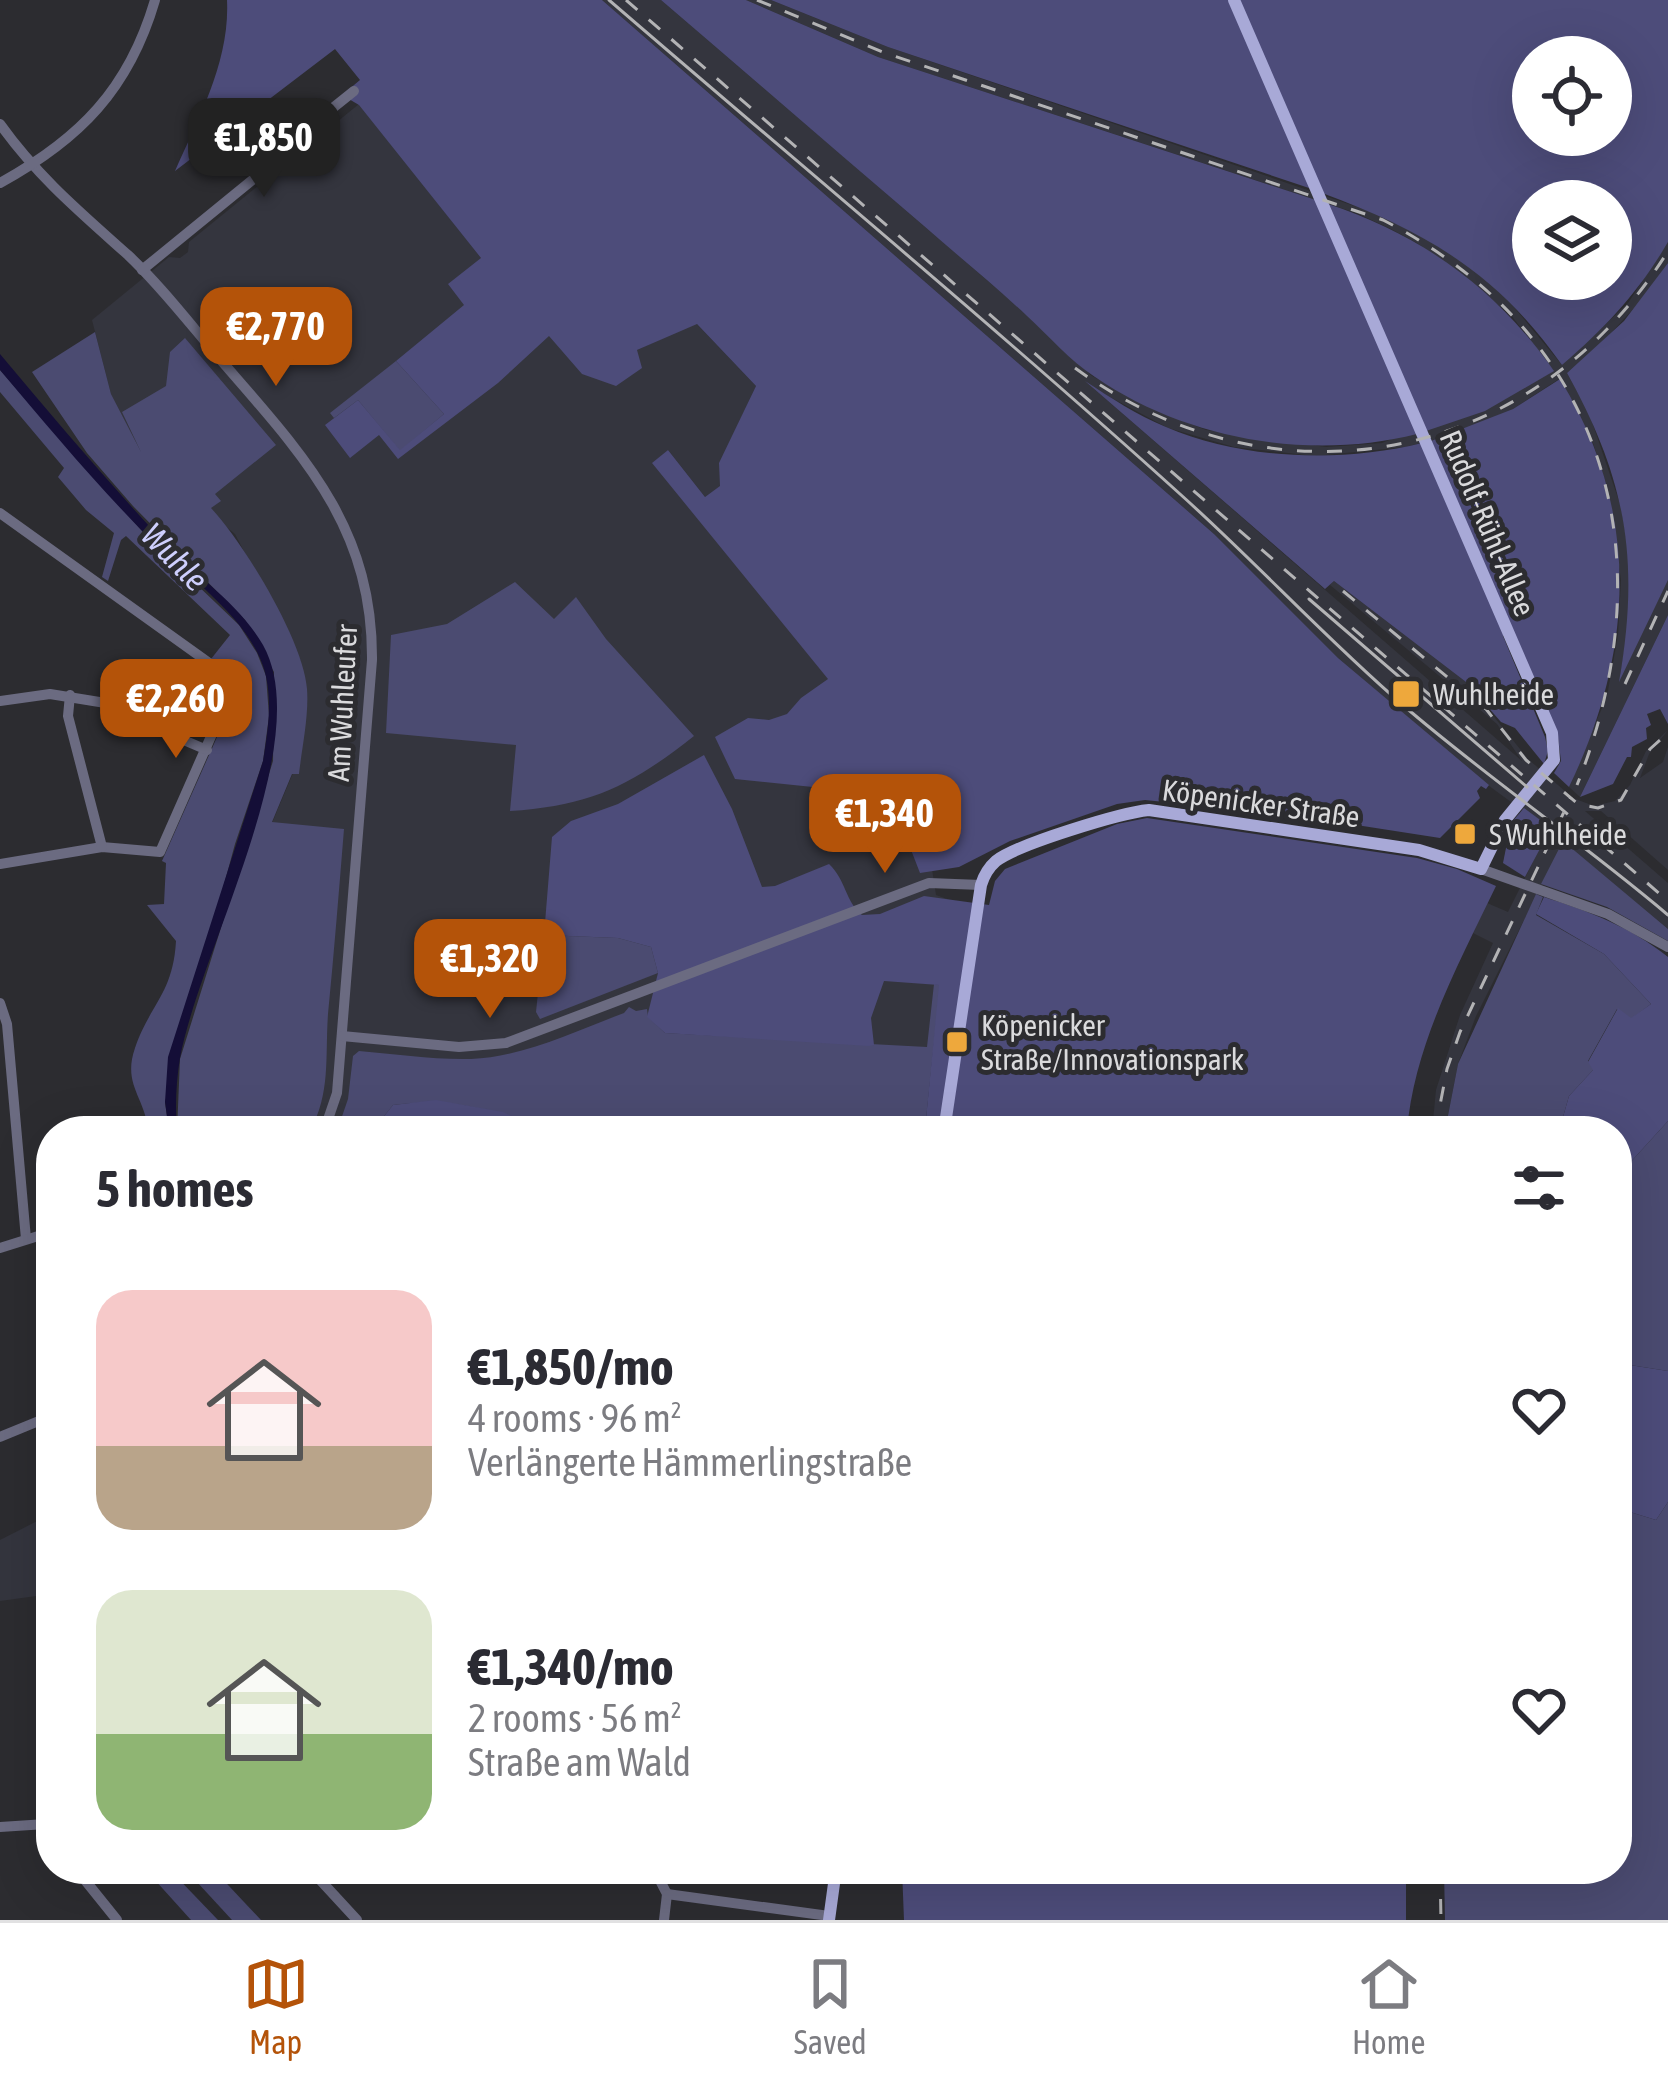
<!DOCTYPE html>
<html lang="en">
<head>
<meta charset="utf-8">
<style>
	:root { --surface:#fff; --page:#f7f7f7; --text:#2b2b33; --muted:#7c7c81; --line:#e1e1e2; --accent:#b45309 }
	body { margin:0; font-family:"Asap Condensed",sans-serif; background:var(--page); color:var(--text); height:100vh; display:flex; flex-direction:column; font-size:45px; white-space:nowrap }
	* { box-sizing:border-box; margin:0 }
	p { font-size:39px; color:var(--muted) }
	.icon { flex:none; width:66px; height:66px; fill:none; stroke:currentColor; stroke-width:2; stroke-linecap:round; stroke-linejoin:round }
	.map { position:relative; flex:1; overflow:hidden }
	.details { position:absolute; left:36px; top:1116px; width:1596px; height:768px; display:flex; flex-direction:column; background:var(--surface); border-radius:48px; box-shadow:0 12px 48px #0002 }
	.details>* { flex:none }
	.tools { position:absolute; left:1512px; top:36px; display:grid; gap:24px }
	.tools a { display:grid; place-items:center; width:120px; height:120px; border-radius:50%; background:var(--surface); box-shadow:0 12px 48px #0002; font-size:60px }
	.price { position:absolute; translate:-50% -102px; padding:0 27px; border-radius:24px; background:var(--accent); color:#fff; font-size:39px; line-height:78px; filter:drop-shadow(0 3px 6px #0008) }
	.price::after { content:''; position:absolute; left:50%; top:72px; width:36px; height:27px; margin-left:-18px; background:inherit; clip-path:polygon(0 0,100% 0,50% 100%) }
	.price.active { background:#222; color:#fff }
	ul { padding:0; list-style:none }
	li { display:flex; align-items:center; gap:36px; height:300px; padding:0 60px }
	li span { display:grid; place-items:center; flex:none; width:336px; height:240px; border-radius:36px; color:#555 }
	li>.icon { margin-inline-start:auto }
	span .icon { width:144px; height:144px; fill:#fffc; stroke-width:1 }
	li b { font-size:51px }
	h2 { display:flex; justify-content:space-between; align-items:center; height:144px; padding:0 60px; font-size:51px }
	.menu { display:flex; justify-content:space-around; align-items:center; height:168px; border-top:3px solid var(--line); background:var(--surface); font-size:33px; color:var(--muted) }
	.menu a { display:grid; justify-items:center; gap:6px }
	.menu .active { color:var(--accent) }
	.map>svg:first-child { display:block }
	.built { fill:#34353e }
	.green { fill:#4b4b71 }
	.forest { fill:#4d4c7a; fill-rule:evenodd }
	.water { fill:#140e37 }
	.lines { fill:none; stroke-linecap:round; stroke-linejoin:round }
	.minor { stroke:#6b6b81; stroke-width:10 }
	.major { stroke:#a8a9d7; stroke-width:12 }
	.tram { stroke:#b3b3b5; stroke-width:3 }
	.rail { stroke:#b3b3b5; stroke-width:3; stroke-dasharray:15 15; stroke-linecap:butt }
	.poi-dot { fill:#eea83c; stroke:#2c2c30; stroke-width:4.5 }
	.labels { text-anchor:middle; dominant-baseline:central; stroke-width:10; stroke-linejoin:round; paint-order:stroke }
	.street-label { font-size:30px; fill:#dadadc; stroke:#2c2c30 }
	.poi-label { font-size:30px; fill:#dadadc; stroke:#2c2c30; text-anchor:start }
	.water-label { font-size:33px; font-style:italic; fill:#cecffd; stroke:#2c2c30 }
</style>
</head>
<body>
<div class="map">
<svg width="1668" height="1920" viewBox="0 0 1668 1920">
	<rect width="100%" height="100%" fill="#2c2c30"/>
	<g class="built">
		<polygon points="602,0 661,0 1010,300 1092,376 1161,412 1206,430 1326,447 1382,443 1553,370 1511,315 1417,243 1391,229 1356,213 878,57 746,0 771,0 888,47 1381,215 1447,250 1499,289 1562,365 1628,303 1668,242 1668,263 1645,296 1600,345 1567,373 1589,413 1621,507 1631,567 1629,622 1620,676 1668,580 1668,615 1580,797 1569,787 1607,696 1618,635 1621,580 1608,489 1593,443 1559,379 1513,409 1453,435 1405,447 1315,456 1234,447 1168,428 1093,388 1522,761 1497,724 1330,585 1334,581 1466,682 1528,759 1573,798 1594,806 1615,801 1630,785 1646,751 1668,730 1649,754 1640,778 1663,762 1668,747 1668,870 1601,811 1585,811 1668,883 1668,929 1563,842 1476,1016 1458,1064 1445,1131 1432,1131 1436,1090 1460,1015 1493,943 1473,933 1487,903 1508,912 1549,830 1481,780 1338,658 1214,534"/>
		<polygon points="359,104 482,259 637,350 696,323 756,386 720,463 721,486 705,497 668,450 653,463 902,769 932,869 936,895 950,900 931,1053 374,1124 372,1131 190,1131 272,823 293,773 299,774 301,662 235,534 148,464 138,448 111,394 92,320 169,257 180,258 188,252 189,242 290,160 299,170 308,163 317,155 321,135"/>
		<polygon points="51,1514 51,1594 0,1601 0,1540"/>
	</g>
	<g class="green">
		<path d="M95,332L111,394L141,452L122,412L166,386L170,352L185,338L276,445L215,494L221,501L211,508C244,543 304,642 307,689C309,716 302,747 299,774H292L272,822L344,829C339,891 334,952 328,1014C325,1056 331,1093 310,1131H177L180,1059L273,761L274,672L245,620L133,506L87,453L32,372Z"/>
		<polygon points="396,361 444,414 400,451 358,400 334,418 330,413"/>
		<path d="M0,370L149,539L239,625L257,653L266,676L269,716L263,761L235,844L165,1102L169,1131H148C146,1098 122,1085 135,1048C150,1004 173,994 176,941L147,905L164,904L166,863L162,861L233,701L234,680L211,659L230,635L126,536L121,540L108,581L102,577L114,533L86,510L58,477L64,468L0,392Z"/>
		<path d="M515,582L554,619L576,597L606,639L694,736C632,785 591,806 510,811L516,745L386,733L391,635L447,624Z"/>
		<polygon points="1563,841 1668,929 1668,941 1607,907 1541,884"/>
		<polygon points="1536,894 1543,897 1536,915 1604,954 1651,1004 1631,1019 1617,1009 1588,1061 1594,1069 1569,1096 1559,1131 1445,1131 1458,1064"/>
		<polygon points="544,935 618,938 651,947 658,973 540,1019 536,1012"/>
		<path d="M934,984L940,985L925,1129L543,1131C494,1108 447,1097 393,1105L372,1131H337L348,1099L353,1056L359,1051C396,1054 434,1060 471,1059C524,1057 575,1031 624,1013L629,1007L636,1011L647,1009L648,1017L665,1033L927,1047Z"/>
		<polygon points="1668,1121 1668,1371 1617,1363 1617,1177"/>
		<polygon points="1668,1502 1668,1920 1445,1920 1444,1869 1617,1869 1617,1508 1656,1520"/>
		<polygon points="145,1869 169,1869 218,1920 191,1920"/>
		<polygon points="185,1869 213,1869 261,1920 232,1920"/>
	</g>
	<g class="forest">
		<path d="M227,0H602L1214,534L1338,658L1489,785L1486,789L1481,786L1477,791L1480,798L1440,838L1292,815L1145,800L1117,804L1010,841L959,867L920,873L885,783L861,792L735,779L715,737L748,718L769,720L787,714L801,698L828,679L652,463L668,450L705,497L720,486L719,463L756,386L697,324L637,350L642,368L616,386L582,374L549,336L498,383L398,459L379,435L350,458L325,425L358,400L400,450L444,414L396,361L464,305L448,284L481,258L359,105L342,95L360,80L335,49L175,171C199,117 230,61 227,0Z"/>
		<path d="M661,0H746L878,57L1316,200L1417,434C1310,461 1187,440 1095,377C1070,361 1049,336 1027,316C994,285 958,256 924,226C836,151 749,75 661,0Z"/>
		<polygon points="771,0 1228,0 1312,189 888,47"/>
		<path d="M1238,0H1668V242C1639,292 1605,328 1562,365C1497,273 1427,232 1322,193ZM1533,57H1611V135H1533ZM1533,201H1611V279H1533Z"/>
		<path d="M1328,204C1422,235 1497,289 1554,371L1485,411L1426,431Z"/>
		<path d="M1668,263V580L1619,682C1640,561 1627,481 1567,373L1624,321Z"/>
		<path d="M1560,379C1641,511 1635,650 1569,787L1554,773L1561,761L1558,737L1431,441L1513,409Z"/>
		<path d="M1085,381C1111,398 1137,415 1166,427C1243,460 1341,463 1422,443L1505,632L1503,636L1545,737L1548,751L1544,764L1515,728L1501,722L1466,682L1334,581L1325,589Z"/>
		<polygon points="1668,615 1668,724 1660,709 1647,714 1651,725 1646,728 1647,739 1632,747 1631,757 1627,757 1613,784 1580,797"/>
		<path d="M704,755L732,809L762,887L775,886L829,864C846,880 845,901 862,915L880,914L924,896L989,905L995,881L1005,869L1117,824L1147,818L1417,858L1457,869L1496,886C1459,963 1414,1045 1407,1131H914L925,1129L939,985L884,981L871,1018L874,1045L869,1046L665,1033L647,1017L658,973L651,947L618,938L544,935L552,837L571,821L618,804Z"/>
		<polygon points="1524,808 1551,828 1525,877 1503,863 1511,823"/>
		<path d="M1544,897C1588,911 1631,927 1668,957V1121L1617,1177V1131H1559L1569,1096L1593,1070L1588,1062L1618,1008L1631,1018L1651,1004L1604,954L1536,914Z"/>
		<polygon points="436,1100 503,1112 543,1131 372,1131 393,1105"/>
		<polygon points="1617,1363 1668,1371 1668,1502 1656,1520 1617,1508"/>
		<polygon points="902,1869 1406,1869 1406,1920 904,1920"/>
	</g>
	<path class="water" d="M0,354C53,417 106,480 162,540C195,576 238,602 263,645C317,741 199,953 180,1058C176,1082 175,1107 177,1131H169L165,1102L168,1057L263,761C269,724 275,686 257,652C233,606 184,574 148,537C96,484 48,427 0,370Z"/>
	<g class="lines">
		<g class="minor">
			<path d="M0,124C37,176 81,213 128,255C161,286 190,324 219,358C302,454 373,526 372,660L337,1093L324,1131"/>
			<path d="M0,183C80,139 129,89 155,0"/>
			<polyline points="142,270 299,142 299,135 354,91"/>
			<polyline points="0,513 226,675 231,691 160,852 102,847 0,864"/>
			<polyline points="70,695 68,716 102,847"/>
			<polyline points="0,701 50,694 124,706 153,727 207,750"/>
			<polyline points="1481,869 1608,914 1668,947"/>
			<polyline points="0,1003 7,1024 26,1239"/>
			<polyline points="342,1036 459,1047 506,1043 929,883 981,885"/>
			<polyline points="0,1248 51,1232"/>
			<polyline points="0,1437 51,1416"/>
			<polyline points="0,1827 46,1824 51,1832"/>
			<polyline points="76,1869 117,1920"/>
			<polyline points="310,1869 357,1920"/>
			<polyline points="654,1869 667,1894 664,1920"/>
			<polyline points="667,1894 829,1916"/>
		</g>
		<g class="major">
			<path d="M944,1131L981,885C984,875 988,868 996,861C1018,844 1120,813 1149,810L1419,850L1481,869L1505,820L1554,760L1552,733L1234,0"/>
			<polyline points="829,1920 836,1869"/>
		</g>
		<g class="tram">
			<path d="M609,0C799,164 993,325 1180,494C1257,563 1326,639 1404,706C1490,780 1582,842 1668,915"/>
			<polyline points="1309,599 1527,787"/>
		</g>
		<g class="rail">
			<polyline points="626,0 1668,901"/>
			<path d="M757,0L885,53L1383,220C1607,335 1668,557 1577,785"/>
			<path d="M1075,368C1278,515 1536,463 1668,251"/>
			<polyline points="1343,591 1486,709 1526,760 1578,804 1598,808 1621,800 1650,749 1668,733"/>
			<polyline points="1625,684 1668,591"/>
			<polyline points="1435,1131 1447,1069 1460,1032 1571,797"/>
			<polyline points="1440,1869 1441,1920"/>
		</g>
	</g>
	<g class="poi-dot">
		<rect x="1391" y="679" width="30" height="30" rx="6"/>
		<rect x="1453" y="822" width="24" height="24" rx="6"/>
		<rect x="945" y="1030" width="24" height="24" rx="6"/>
	</g>
	<g class="labels">
		<g class="street-label">
			<text transform="translate(1488 523) rotate(67)">Rudolf-Rühl-Allee</text>
			<text transform="translate(342 703) rotate(-87)">Am Wuhleufer</text>
			<text transform="translate(1261 803) rotate(8)">Köpenicker Straße</text>
		</g>
		<g class="poi-label">
			<text x="1433" y="694">Wuhlheide</text>
			<text x="1489" y="834">S Wuhlheide</text>
			<text x="981" y="1025">Köpenicker<tspan x="981" dy="34">Straße/Innovationspark</tspan></text>
		</g>
		<g class="water-label">
			<text transform="translate(175 557) rotate(46)">Wuhle</text>
		</g>
	</g>
</svg>
<div class="tools">
<a><svg class="icon" aria-label="locate" viewBox="0 0 24 24"><circle cx="12" cy="12" r="6"/><path d="M12 2v4M12 18v4M2 12h4M18 12h4"/></svg></a>
<a><svg class="icon" aria-label="layers" viewBox="0 0 24 24"><path d="M12 4l9 5-9 5-9-5zM3 14l9 5 9-5"/></svg></a>
</div>
<b class="price active" style="left:264px;top:200px">€1,850</b>
<b class="price" style="left:276px;top:389px">€2,770</b>
<b class="price" style="left:176px;top:761px">€2,260</b>
<b class="price" style="left:885px;top:876px">€1,340</b>
<b class="price" style="left:490px;top:1021px">€1,320</b>
<section class="details">
<h2>5 homes<svg class="icon" aria-label="filters" viewBox="0 0 24 24"><path d="M4 7h16M4 17h16"/><circle cx="9" cy="7" r="2"/><circle cx="15" cy="17" r="2"/></svg></h2>
<ul>
<li><span style="background:linear-gradient(#f6c9c9 65%,#b9a48a 0)"><svg class="icon" aria-label="home" viewBox="0 0 24 24"><path d="M3 11l9-7 9 7M6 9v11h12V9"/></svg></span><div><b>€1,850/mo</b><p>4 rooms · 96 m²</p><p>Verlängerte Hämmerlingstraße</p></div><svg class="icon" aria-label="heart" viewBox="0 0 24 24"><path d="M12 20l-8-8c-3-5 5-10 8-4 3-6 11-1 8 4z"/></svg></li>
<li><span style="background:linear-gradient(#dfe7d0 60%,#8fb573 0)"><svg class="icon" aria-label="home" viewBox="0 0 24 24"><path d="M3 11l9-7 9 7M6 9v11h12V9"/></svg></span><div><b>€1,340/mo</b><p>2 rooms · 56 m²</p><p>Straße am Wald</p></div><svg class="icon" aria-label="heart" viewBox="0 0 24 24"><path d="M12 20l-8-8c-3-5 5-10 8-4 3-6 11-1 8 4z"/></svg></li>
</ul>
</section>
</div>
<nav class="menu">
<a class="active"><svg class="icon" aria-label="map" viewBox="0 0 24 24"><path d="M3 6l6-2 6 2 6-2v14l-6 2-6-2-6 2zM9 4v14M15 6v14"/></svg>Map</a>
<a><svg class="icon" aria-label="saved" viewBox="0 0 24 24"><path d="M7 4h10v16l-5-4-5 4z"/></svg>Saved</a>
<a><svg class="icon" aria-label="home" viewBox="0 0 24 24"><path d="M3 11l9-7 9 7M6 9v11h12V9"/></svg>Home</a>
</nav>
</body>
</html>
